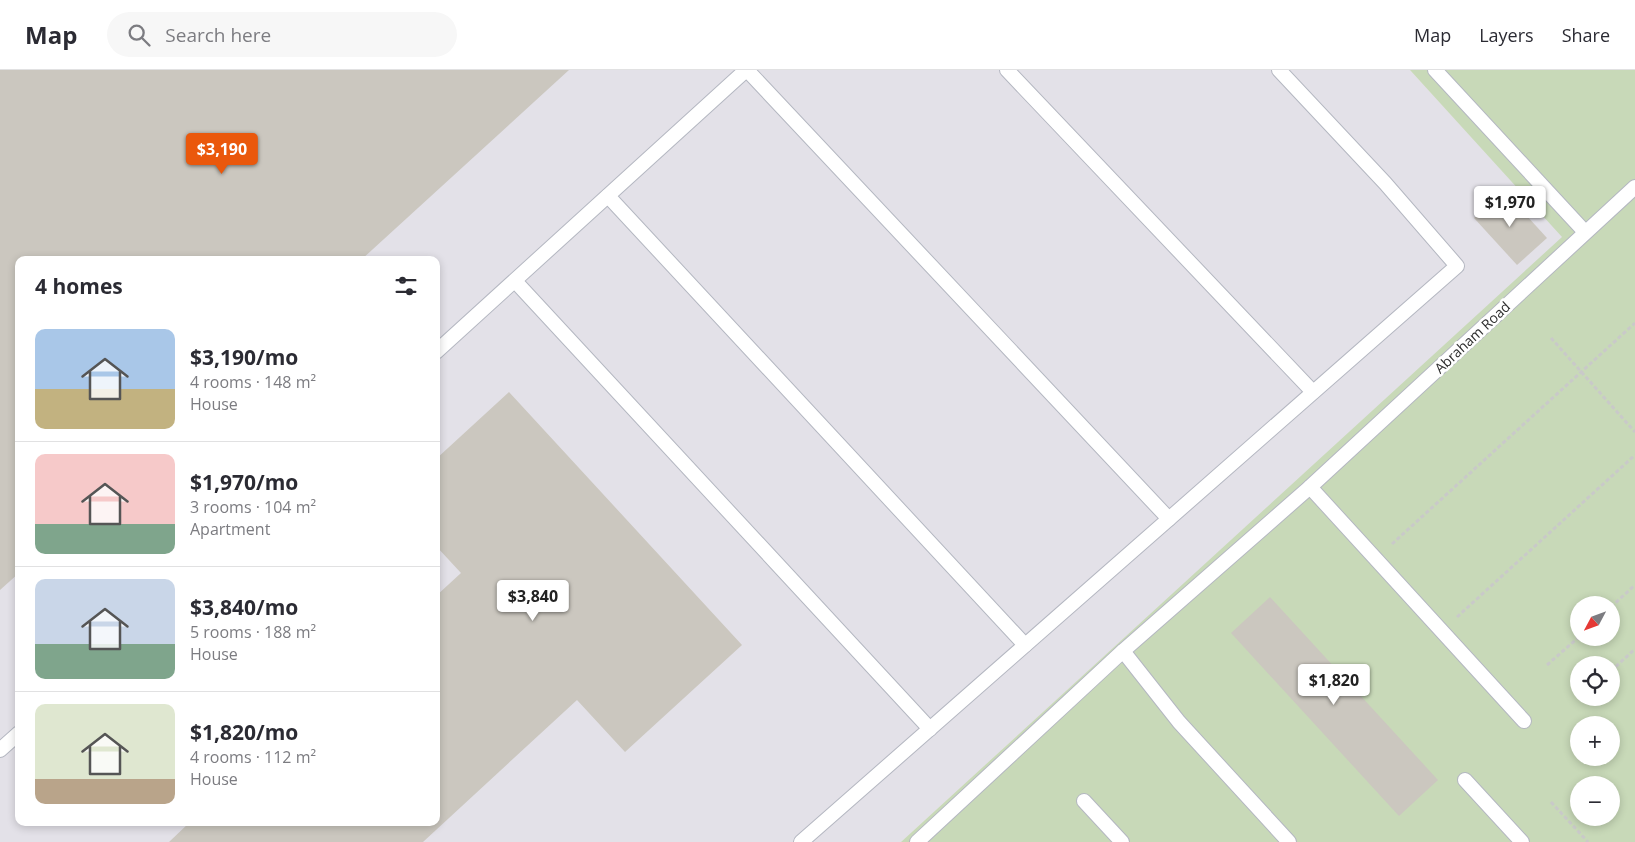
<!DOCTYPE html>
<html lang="en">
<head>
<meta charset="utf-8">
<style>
	:root { --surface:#fff; --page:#f7f7f7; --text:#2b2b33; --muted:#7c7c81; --line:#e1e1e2; --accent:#ea580c }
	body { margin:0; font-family:"Open Sans",sans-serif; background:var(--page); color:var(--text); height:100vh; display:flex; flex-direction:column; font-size:19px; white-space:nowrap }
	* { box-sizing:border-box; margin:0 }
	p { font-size:16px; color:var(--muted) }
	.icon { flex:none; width:28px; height:28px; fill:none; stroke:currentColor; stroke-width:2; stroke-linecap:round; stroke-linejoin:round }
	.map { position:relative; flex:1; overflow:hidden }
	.sheet { position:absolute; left:15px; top:186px; width:425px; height:570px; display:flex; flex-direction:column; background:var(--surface); border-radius:10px; box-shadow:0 2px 8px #0003 }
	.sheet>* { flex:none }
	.needle { width:32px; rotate:229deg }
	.tools { position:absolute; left:1570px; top:526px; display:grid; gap:10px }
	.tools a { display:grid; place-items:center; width:50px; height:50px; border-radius:50%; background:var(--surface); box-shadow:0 2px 8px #0003; font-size:25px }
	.price { position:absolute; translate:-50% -42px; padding:0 11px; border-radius:5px; background:#fff; color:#222; font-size:16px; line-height:32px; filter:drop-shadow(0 1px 2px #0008) }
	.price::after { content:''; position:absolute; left:50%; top:30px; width:15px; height:11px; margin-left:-8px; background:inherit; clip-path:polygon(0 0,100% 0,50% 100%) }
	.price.current { background:var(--accent); color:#fff }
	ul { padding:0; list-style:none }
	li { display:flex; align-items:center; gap:15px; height:125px; padding:0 20px }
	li+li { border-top:1px solid var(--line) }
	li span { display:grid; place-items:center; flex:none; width:140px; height:100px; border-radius:10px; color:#555 }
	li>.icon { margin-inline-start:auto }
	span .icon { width:60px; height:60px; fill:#fffc; stroke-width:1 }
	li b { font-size:21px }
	h2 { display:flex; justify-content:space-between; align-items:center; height:60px; padding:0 20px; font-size:21px }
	header { display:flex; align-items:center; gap:30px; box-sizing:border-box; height:70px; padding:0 25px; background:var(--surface); border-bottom:1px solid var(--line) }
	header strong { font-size:24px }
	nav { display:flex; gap:28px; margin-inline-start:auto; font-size:18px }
	.search { width:350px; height:45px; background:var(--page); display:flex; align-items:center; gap:12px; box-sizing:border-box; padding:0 18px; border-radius:28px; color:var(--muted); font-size:19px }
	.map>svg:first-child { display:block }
	.industrial { fill:#e3e1e8; fill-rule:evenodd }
	.cemetery { fill:#c8d9b8; fill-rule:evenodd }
	.building { fill:#cbc7bf }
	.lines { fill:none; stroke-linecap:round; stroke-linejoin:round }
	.service-casing { stroke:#b4b7c1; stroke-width:16 }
	.path { stroke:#c9c9c9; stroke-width:3; stroke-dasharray:4 2.5; stroke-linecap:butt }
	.service { stroke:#fff; stroke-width:14 }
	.labels { text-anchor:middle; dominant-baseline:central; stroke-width:5; stroke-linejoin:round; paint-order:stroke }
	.street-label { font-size:14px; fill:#2e2e2e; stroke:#fff }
</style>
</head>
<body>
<header>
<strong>Map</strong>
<div class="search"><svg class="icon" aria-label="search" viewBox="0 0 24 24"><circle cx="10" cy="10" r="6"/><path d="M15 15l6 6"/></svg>Search here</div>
<nav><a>Map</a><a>Layers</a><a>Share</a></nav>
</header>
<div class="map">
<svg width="1635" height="772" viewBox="0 0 1635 772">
	<rect width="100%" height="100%" fill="#efe9e1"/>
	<path class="industrial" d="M0,0H1410L1563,167L901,772H0ZM19,190H436V752H19Z"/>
	<path class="cemetery" d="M1410,0H1635V772H901L1562,167ZM1579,535H1611V568H1579ZM1579,595H1611V628H1579ZM1579,655H1611V688H1579ZM1579,715H1611V748H1579Z"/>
	<g class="building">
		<polygon points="0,0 569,0 361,190 19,190 19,503 0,520"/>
		<polygon points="1504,121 1547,168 1517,195 1474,148"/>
		<polygon points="509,322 742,575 625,682 577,630 423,772 169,772 190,752 436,752 436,526 461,503 436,476 436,389"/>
		<polygon points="1270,527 1438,710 1399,746 1231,563"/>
	</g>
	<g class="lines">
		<defs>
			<g id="service">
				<polyline points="747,0 1169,449"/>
				<polyline points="1007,0 1313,322"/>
				<polyline points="1435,0 1585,162"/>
				<polyline points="608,126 1025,575"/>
				<polyline points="515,211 930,659"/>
				<polyline points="436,282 746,0"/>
				<polyline points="1310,417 1524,651"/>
				<polyline points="1123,581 1310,417 1635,117"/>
				<polyline points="0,680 19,663"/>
				<polyline points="1465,710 1522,772"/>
				<polyline points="1084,731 1122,772"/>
				<polyline points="801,772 1457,196 1385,113 1279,0"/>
				<polyline points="917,772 1123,581 1179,652 1289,772"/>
			</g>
		</defs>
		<use href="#service" class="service-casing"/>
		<g class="path">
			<polyline points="1551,268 1635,362"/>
			<polyline points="1392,474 1635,253"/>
			<polyline points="1611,537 1635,515"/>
			<polyline points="1457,547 1635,385"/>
			<polyline points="1547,595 1579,567"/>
			<polyline points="1611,601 1635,579"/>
			<polyline points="1581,628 1582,628"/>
			<polyline points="1551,732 1588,772"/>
		</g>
		<use href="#service" class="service"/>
	</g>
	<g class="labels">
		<g class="street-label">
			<text transform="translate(1472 267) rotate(-43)">Abraham Road</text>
		</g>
	</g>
</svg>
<div class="tools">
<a><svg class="needle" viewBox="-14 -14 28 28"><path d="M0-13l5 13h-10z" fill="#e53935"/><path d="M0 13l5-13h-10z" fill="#7c7c81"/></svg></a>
<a><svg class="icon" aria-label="locate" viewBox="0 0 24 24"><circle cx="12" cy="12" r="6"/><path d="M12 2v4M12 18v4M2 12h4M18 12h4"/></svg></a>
<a>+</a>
<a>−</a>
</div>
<b class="price current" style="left:222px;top:105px">$3,190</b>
<b class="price" style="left:1510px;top:158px">$1,970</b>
<b class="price" style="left:533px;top:552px">$3,840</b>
<b class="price" style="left:1334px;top:636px">$1,820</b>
<section class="sheet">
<h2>4 homes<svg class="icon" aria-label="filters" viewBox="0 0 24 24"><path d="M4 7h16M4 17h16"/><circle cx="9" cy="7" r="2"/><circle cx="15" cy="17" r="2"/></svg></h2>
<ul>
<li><span style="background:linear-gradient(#a9c7e8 60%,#c2b280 0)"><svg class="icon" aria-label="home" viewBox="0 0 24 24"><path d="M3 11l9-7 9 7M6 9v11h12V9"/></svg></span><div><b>$3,190/mo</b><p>4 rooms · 148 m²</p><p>House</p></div></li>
<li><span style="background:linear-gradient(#f6c9c9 70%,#7fa58c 0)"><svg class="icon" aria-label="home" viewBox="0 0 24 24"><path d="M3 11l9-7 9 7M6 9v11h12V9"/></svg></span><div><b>$1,970/mo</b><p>3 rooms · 104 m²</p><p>Apartment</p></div></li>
<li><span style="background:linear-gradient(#c9d6e8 65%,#7fa58c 0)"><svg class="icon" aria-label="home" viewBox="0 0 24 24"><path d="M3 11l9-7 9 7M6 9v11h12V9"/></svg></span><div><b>$3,840/mo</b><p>5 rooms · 188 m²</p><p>House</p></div></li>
<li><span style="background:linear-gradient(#dfe7d0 75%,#b9a48a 0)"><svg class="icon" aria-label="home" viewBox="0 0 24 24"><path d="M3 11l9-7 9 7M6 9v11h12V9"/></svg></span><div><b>$1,820/mo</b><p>4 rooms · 112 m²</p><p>House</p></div></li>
</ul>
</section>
</div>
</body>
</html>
